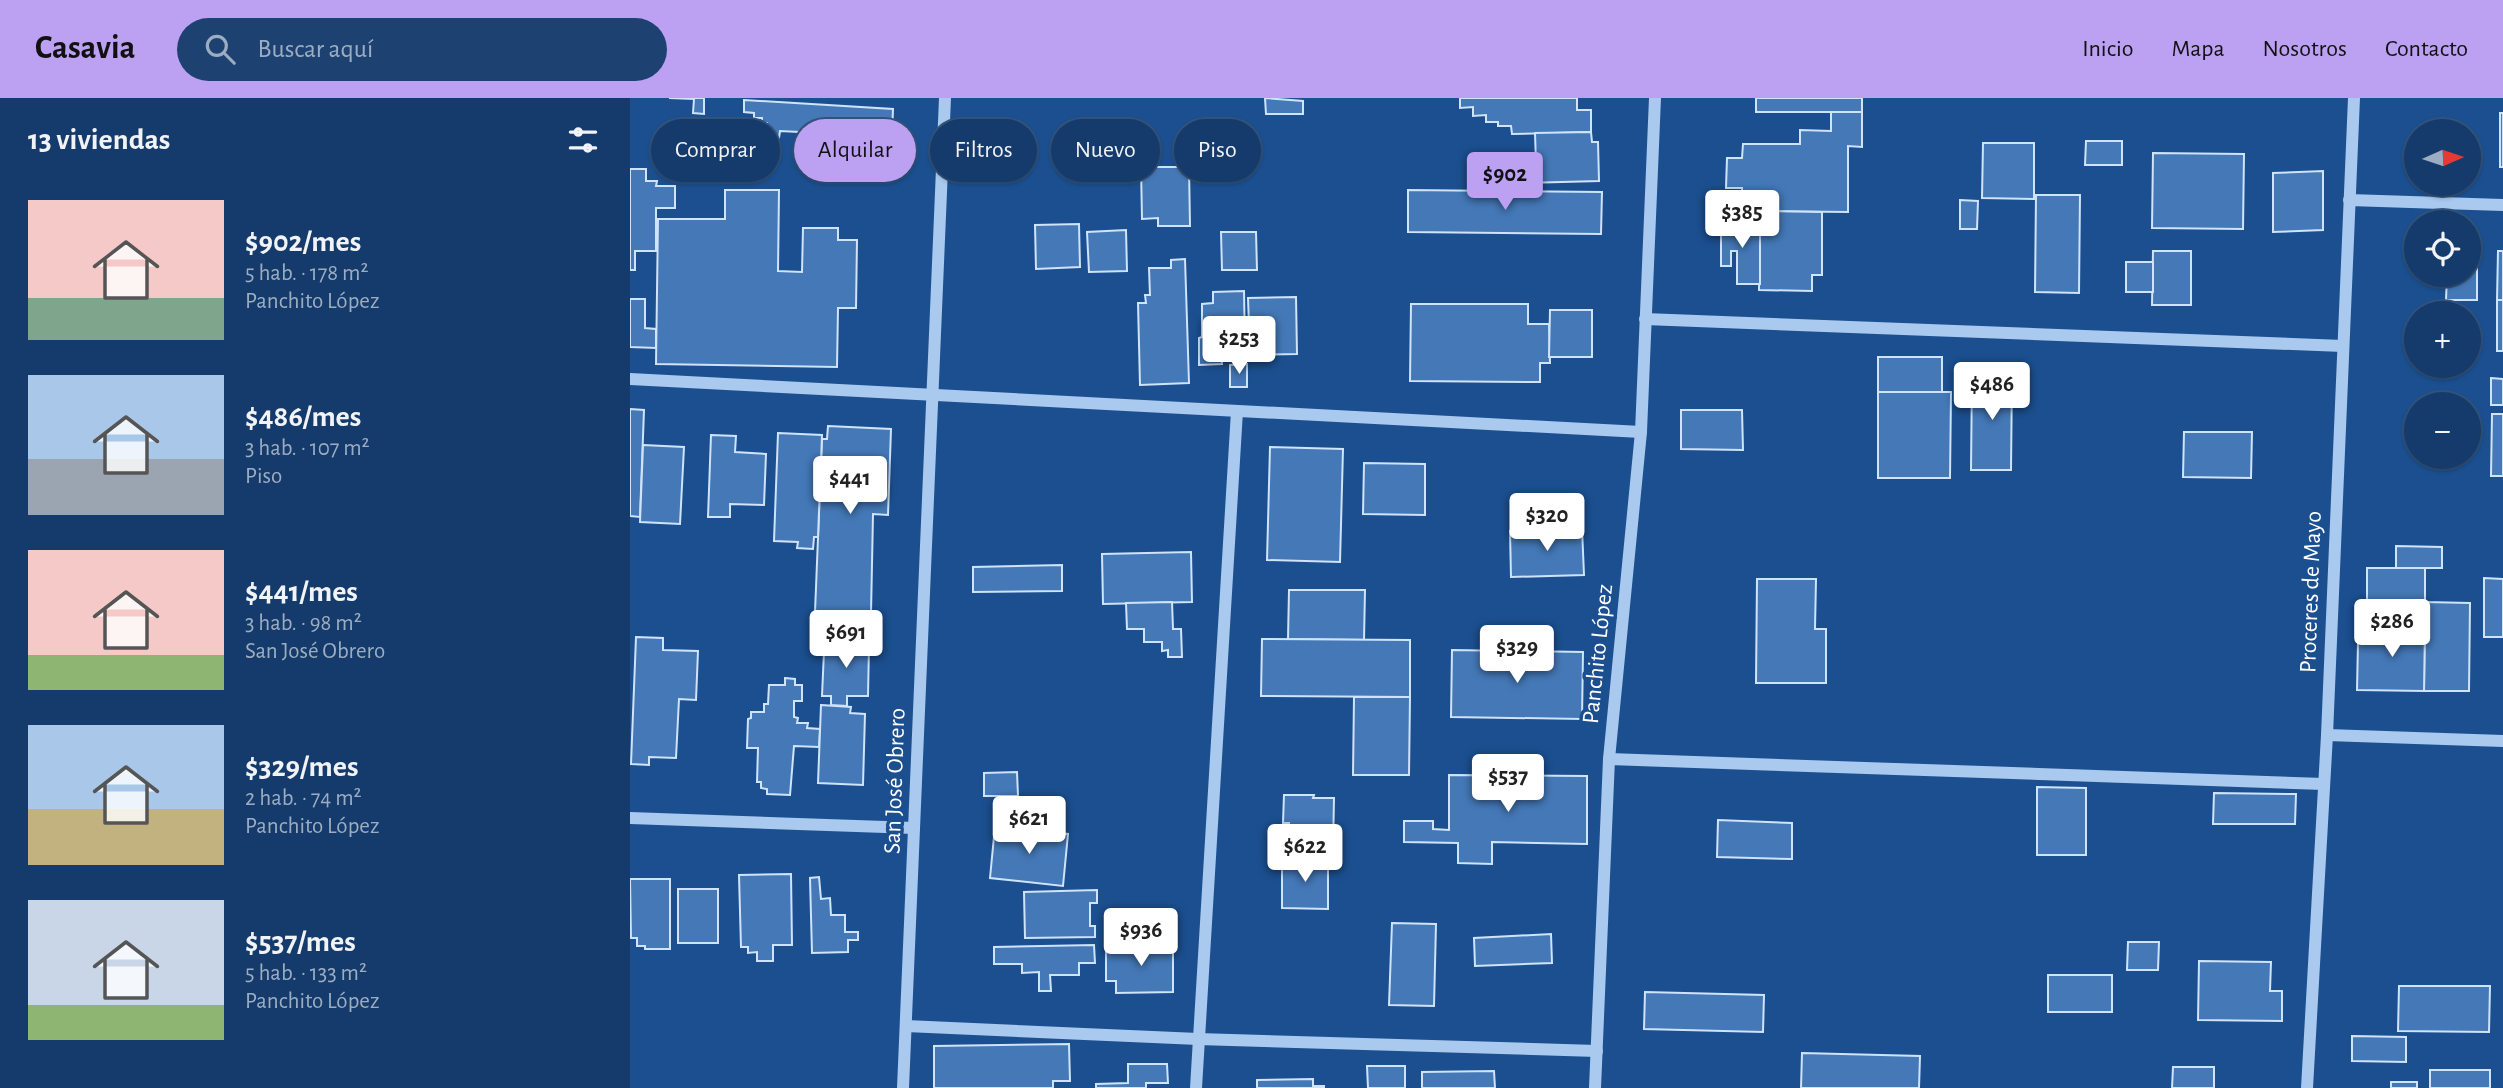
<!DOCTYPE html>
<html lang="es">
<head>
<meta charset="utf-8">
<style>
	:root { --surface:#143b6b; --page:#1d4271; --text:#f1f3f6; --muted:#9dadc1; --line:#33557e; --accent:#bca0f2 }
	body { margin:0; font-family:"Alegreya Sans",sans-serif; background:var(--page); color:var(--text); height:100vh; display:flex; flex-direction:column; font-size:26px; white-space:nowrap }
	* { box-sizing:border-box; margin:0 }
	p { font-size:23px; color:var(--muted) }
	.icon { flex:none; width:38px; height:38px; fill:none; stroke:currentColor; stroke-width:2; stroke-linecap:round; stroke-linejoin:round }
	.map { position:relative; flex:1; overflow:hidden }
	.sheet { display:flex; flex-direction:column; background:var(--surface); width:630px }
	.sheet>* { flex:none }
	.banner { position:absolute; left:21px; top:21px; width:665px; height:63px; display:flex; gap:14px }
	.needle { width:46px; rotate:87deg }
	.fabs { position:absolute; left:1774px; top:21px; display:grid; gap:14px }
	.fabs a { display:grid; place-items:center; width:77px; height:77px; border-radius:50%; background:var(--surface); box-shadow:0 2px 5px #0004,0 0 0 2px var(--line); font-size:35px }
	.price { position:absolute; translate:-50% -60px; padding:0 16px; border-radius:7px; background:#fff; color:#222; font-size:23px; line-height:46px; filter:drop-shadow(0 2px 4px #0008) }
	.price::after { content:''; position:absolute; left:50%; top:42px; width:21px; height:16px; margin-left:-10px; background:inherit; clip-path:polygon(0 0,100% 0,50% 100%) }
	.price.current { background:var(--accent); color:#111 }
	ul { padding:0; list-style:none }
	li { display:flex; align-items:center; gap:21px; height:175px; padding:0 28px }
	li span { display:grid; place-items:center; flex:none; width:196px; height:140px; border-radius:0px; color:#555 }
	li>.icon { margin-inline-start:auto }
	span .icon { width:84px; height:84px; fill:#fffc; stroke-width:1 }
	li b { font-size:30px }
	h2 { display:flex; justify-content:space-between; align-items:center; height:84px; padding:0 28px; font-size:30px }
	.chip { padding:0 24px; border-radius:32px; background:var(--surface); box-shadow:0 2px 5px #0004,0 0 0 2px var(--line); font-size:24px; line-height:63px }
	.chip.current { background:var(--accent); color:#111 }
	header { display:flex; align-items:center; gap:42px; box-sizing:border-box; height:98px; padding:0 35px; background:var(--accent); color:#111 }
	header strong { font-size:33px }
	nav { display:flex; gap:38px; margin-inline-start:auto; font-size:24px }
	.search { width:490px; height:63px; background:var(--page); display:flex; align-items:center; gap:18px; box-sizing:border-box; padding:0 24px; border-radius:38px; color:var(--muted); font-size:26px }
	main { display:flex; flex:1; min-height:0 }
	.map>svg:first-child { display:block }
	.building { fill:#4478b7; stroke:#cfe3fa; stroke-width:2 }
	.lines { fill:none; stroke-linecap:round; stroke-linejoin:round }
	.minor { stroke:#a9c9ee; stroke-width:12 }
	.labels { text-anchor:middle; dominant-baseline:central; stroke-width:7; stroke-linejoin:round; paint-order:stroke }
	.street-label { font-size:24px; fill:#fff; stroke:#1b4f8f }
</style>
</head>
<body>
<header>
<strong>Casavia</strong>
<div class="search"><svg class="icon" aria-label="search" viewBox="0 0 24 24"><circle cx="10" cy="10" r="6"/><path d="M15 15l6 6"/></svg>Buscar aquí</div>
<nav><a>Inicio</a><a>Mapa</a><a>Nosotros</a><a>Contacto</a></nav>
</header>
<main>
<section class="sheet">
<h2>13 viviendas<svg class="icon" aria-label="filters" viewBox="0 0 24 24"><path d="M4 7h16M4 17h16"/><circle cx="9" cy="7" r="2"/><circle cx="15" cy="17" r="2"/></svg></h2>
<ul>
<li><span style="background:linear-gradient(#f6c9c9 70%,#7fa58c 0)"><svg class="icon" aria-label="home" viewBox="0 0 24 24"><path d="M3 11l9-7 9 7M6 9v11h12V9"/></svg></span><div><b>$902/mes</b><p>5 hab. · 178 m²</p><p>Panchito López</p></div></li>
<li><span style="background:linear-gradient(#a9c7e8 60%,#9aa5b1 0)"><svg class="icon" aria-label="home" viewBox="0 0 24 24"><path d="M3 11l9-7 9 7M6 9v11h12V9"/></svg></span><div><b>$486/mes</b><p>3 hab. · 107 m²</p><p>Piso</p></div></li>
<li><span style="background:linear-gradient(#f6c9c9 75%,#8fb573 0)"><svg class="icon" aria-label="home" viewBox="0 0 24 24"><path d="M3 11l9-7 9 7M6 9v11h12V9"/></svg></span><div><b>$441/mes</b><p>3 hab. · 98 m²</p><p>San José Obrero</p></div></li>
<li><span style="background:linear-gradient(#a9c7e8 60%,#c2b280 0)"><svg class="icon" aria-label="home" viewBox="0 0 24 24"><path d="M3 11l9-7 9 7M6 9v11h12V9"/></svg></span><div><b>$329/mes</b><p>2 hab. · 74 m²</p><p>Panchito López</p></div></li>
<li><span style="background:linear-gradient(#c9d6e8 75%,#8fb573 0)"><svg class="icon" aria-label="home" viewBox="0 0 24 24"><path d="M3 11l9-7 9 7M6 9v11h12V9"/></svg></span><div><b>$537/mes</b><p>5 hab. · 133 m²</p><p>Panchito López</p></div></li>
</ul>
</section>
<div class="map">
<svg width="1873" height="990" viewBox="0 0 1873 990">
	<rect width="100%" height="100%" fill="#1b4f8f"/>
	<g class="building">
		<polygon points="39,0 74,0 74,16 63,15 64,1"/>
		<polygon points="635,0 673,3 673,16 636,16"/>
		<polygon points="830,0 947,0 947,12 961,12 961,34 882,36 881,28 868,28 868,24 856,24 856,17 843,18 843,9 830,10"/>
		<rect x="1126" y="0" width="106" height="14"/>
		<polygon points="114,2 263,11 261,61 175,57 175,49 168,49 169,34 150,33 149,40 136,39 137,25 132,25 132,20 124,20 124,15 114,14"/>
		<polygon points="1201,14 1232,14 1232,49 1218,48 1218,114 1112,113 1112,90 1096,90 1097,60 1112,60 1113,46 1170,46 1170,32 1201,33"/>
		<rect x="1870" y="15" width="3" height="54"/>
		<polygon points="961,34 962,44 968,44 969,83 891,85 891,67 906,66 905,35"/>
		<polygon points="1456,43 1492,43 1492,67 1455,67"/>
		<polygon points="1353,45 1404,45 1404,101 1352,100"/>
		<polygon points="1523,55 1614,56 1613,131 1522,130"/>
		<polygon points="511,69 559,69 560,128 528,128 528,120 512,121"/>
		<polygon points="0,71 16,71 16,83 27,83 26,88 45,88 45,110 26,110 26,153 5,153 5,172 0,172"/>
		<polygon points="1693,73 1693,132 1643,134 1643,75"/>
		<polygon points="95,92 149,92 148,173 172,174 173,130 208,130 208,142 227,142 226,210 208,210 207,269 26,266 28,121 95,121"/>
		<polygon points="778,92 972,94 971,136 778,134"/>
		<polygon points="1406,97 1450,97 1449,195 1405,194"/>
		<polygon points="1330,102 1348,103 1347,131 1330,131"/>
		<polygon points="1130,113 1192,114 1192,177 1182,177 1182,193 1129,192"/>
		<polygon points="1091,124 1130,125 1130,186 1107,186 1107,153 1101,153 1101,168 1091,168"/>
		<polygon points="449,126 450,169 406,171 405,127"/>
		<polygon points="496,132 497,173 459,174 457,134"/>
		<polygon points="591,134 626,134 627,172 592,172"/>
		<polygon points="1839,149 1847,149 1847,202 1816,202 1817,177 1839,177"/>
		<polygon points="1523,153 1561,153 1561,207 1522,207"/>
		<polygon points="1868,153 1873,153 1873,202 1867,202"/>
		<polygon points="555,161 559,285 510,287 508,205 516,205 515,197 520,197 519,170 541,170 541,162"/>
		<rect x="1496" y="164" width="27" height="30"/>
		<polygon points="614,193 615,248 591,248 592,266 569,267 569,240 572,239 572,206 583,205 583,194"/>
		<polygon points="666,199 667,256 620,257 618,200"/>
		<polygon points="0,201 15,201 15,230 26,231 26,250 0,249"/>
		<rect x="1867" y="202" width="6" height="51"/>
		<polygon points="781,206 898,206 898,226 919,226 920,265 910,265 910,284 780,283"/>
		<polygon points="920,212 962,212 962,259 919,259"/>
		<rect x="1248" y="259" width="64" height="35"/>
		<polygon points="617,266 617,289 600,289 600,267"/>
		<polygon points="1342,275 1382,275 1381,372 1341,372"/>
		<polygon points="1861,280 1873,281 1873,307 1861,307"/>
		<polygon points="1248,294 1321,294 1320,380 1248,380"/>
		<polygon points="0,311 14,312 10,419 0,418"/>
		<polygon points="1051,312 1112,312 1113,352 1051,351"/>
		<polygon points="1862,316 1873,316 1873,378 1861,378"/>
		<polygon points="198,328 261,331 258,417 243,416 241,516 185,514 192,341 197,341"/>
		<polygon points="1554,334 1622,334 1621,380 1553,379"/>
		<polygon points="148,335 192,337 188,439 184,439 183,451 167,450 168,444 144,443"/>
		<polygon points="81,337 106,338 105,354 136,356 134,407 100,406 100,419 78,419"/>
		<polygon points="13,347 54,349 50,426 10,424"/>
		<polygon points="640,349 713,351 710,464 637,462"/>
		<polygon points="734,365 795,366 795,417 733,416"/>
		<polygon points="952,430 954,477 881,479 880,433"/>
		<polygon points="1766,448 1812,449 1812,470 1766,470"/>
		<polygon points="561,454 562,504 473,506 472,456"/>
		<polygon points="432,467 432,493 343,494 343,469"/>
		<rect x="1737" y="470" width="58" height="58"/>
		<polygon points="1854,480 1873,481 1873,539 1854,539"/>
		<polygon points="1127,481 1186,481 1185,531 1196,531 1196,585 1126,585"/>
		<polygon points="659,492 735,492 734,542 658,541"/>
		<polygon points="542,504 543,531 551,531 552,559 538,559 538,552 532,553 532,544 514,544 514,531 497,531 496,505"/>
		<polygon points="1795,504 1840,505 1839,593 1794,593"/>
		<polygon points="1739,528 1795,528 1794,593 1727,592 1728,544 1740,545"/>
		<polygon points="204,534 225,535 225,547 239,548 238,598 217,598 217,608 201,607 201,598 192,598 194,553 203,554"/>
		<polygon points="6,539 33,540 33,552 68,553 66,602 49,601 46,660 19,659 19,667 1,666"/>
		<polygon points="632,541 780,542 780,599 631,598"/>
		<polygon points="822,552 953,554 952,621 821,619"/>
		<polygon points="155,580 165,581 165,587 172,587 172,603 164,603 164,619 168,620 167,625 178,625 177,630 190,631 189,649 164,648 160,697 137,696 137,691 131,690 131,684 127,684 128,650 117,650 118,621 121,620 121,614 134,614 134,606 138,606 139,587 155,587"/>
		<polygon points="724,599 780,599 779,677 723,677"/>
		<polygon points="191,607 221,609 220,615 235,616 233,687 188,685"/>
		<polygon points="387,674 388,698 354,698 354,675"/>
		<polygon points="819,677 957,678 957,746 862,744 862,766 828,765 828,745 774,744 774,723 803,723 803,731 819,732"/>
		<polygon points="1407,689 1456,690 1456,757 1407,757"/>
		<polygon points="1584,695 1666,696 1665,726 1583,726"/>
		<polygon points="654,697 684,697 683,700 704,700 703,751 658,751 659,725 653,725"/>
		<polygon points="1088,722 1162,725 1162,761 1087,759"/>
		<polygon points="365,728 438,736 433,788 360,780"/>
		<polygon points="698,762 698,811 652,810 652,763"/>
		<polygon points="161,776 162,847 143,847 143,863 127,863 127,854 118,855 118,849 111,849 109,777"/>
		<polygon points="189,779 191,801 200,800 201,817 215,817 215,834 228,834 228,842 218,842 218,854 182,855 180,780"/>
		<polygon points="0,781 40,781 40,851 15,851 15,848 7,848 7,840 1,840"/>
		<rect x="48" y="791" width="40" height="54"/>
		<polygon points="467,792 467,805 460,805 460,828 465,828 465,839 395,840 394,794"/>
		<polygon points="762,825 806,826 804,908 759,907"/>
		<polygon points="921,836 922,865 845,868 844,840"/>
		<polygon points="1498,844 1529,844 1528,872 1497,872"/>
		<polygon points="464,847 465,865 449,865 449,877 420,877 421,893 409,893 409,874 392,875 392,866 364,866 364,849"/>
		<polygon points="543,847 543,894 486,895 486,883 476,883 476,848"/>
		<polygon points="1569,863 1641,864 1640,893 1652,893 1652,923 1568,922"/>
		<rect x="1418" y="877" width="64" height="37"/>
		<polygon points="1769,888 1860,888 1859,934 1768,933"/>
		<polygon points="1015,894 1134,897 1133,934 1014,931"/>
		<polygon points="1722,938 1776,939 1776,964 1722,963"/>
		<polygon points="439,946 440,983 423,983 423,990 304,990 304,948"/>
		<polygon points="1172,955 1290,958 1289,990 1171,990"/>
		<polygon points="498,966 537,966 538,985 516,985 516,990 466,990 466,986 498,985"/>
		<polygon points="737,968 775,968 775,990 738,990"/>
		<polygon points="1543,969 1584,969 1584,990 1542,990"/>
		<rect x="1800" y="972" width="60" height="18"/>
		<polygon points="864,973 865,990 792,990 792,974"/>
		<polygon points="683,981 683,988 694,988 694,990 627,990 627,982"/>
		<rect x="1761" y="984" width="26" height="6"/>
	</g>
	<g class="lines">
		<g class="minor">
			<polyline points="1719,102 1873,107"/>
			<polyline points="1015,221 1713,248"/>
			<polyline points="0,281 1011,334"/>
			<polyline points="1697,637 1873,643"/>
			<polyline points="979,661 1694,686"/>
			<polyline points="0,720 284,730"/>
			<polyline points="276,928 568,941 967,953"/>
			<polyline points="273,990 315,0"/>
			<polyline points="566,990 607,313"/>
			<polyline points="965,990 979,661 1011,334 1025,0"/>
			<polyline points="1677,990 1697,637 1724,0"/>
		</g>
	</g>
	<g class="labels">
		<g class="street-label">
			<text transform="translate(1681 494) rotate(-88)">Proceres de Mayo</text>
			<text transform="translate(968 556) rotate(-84)">Panchito López</text>
			<text transform="translate(265 683) rotate(-88)">San José Obrero</text>
		</g>
	</g>
</svg>
<div class="fabs">
<a><svg class="needle" viewBox="-14 -14 28 28"><path d="M0-13l5 13h-10z" fill="#e53935"/><path d="M0 13l5-13h-10z" fill="#9dadc1"/></svg></a>
<a><svg class="icon" aria-label="locate" viewBox="0 0 24 24"><circle cx="12" cy="12" r="6"/><path d="M12 2v4M12 18v4M2 12h4M18 12h4"/></svg></a>
<a>+</a>
<a>−</a>
</div>
<b class="price current" style="left:875px;top:114px">$902</b>
<b class="price" style="left:1112px;top:152px">$385</b>
<b class="price" style="left:609px;top:278px">$253</b>
<b class="price" style="left:1362px;top:324px">$486</b>
<b class="price" style="left:220px;top:418px">$441</b>
<b class="price" style="left:917px;top:455px">$320</b>
<b class="price" style="left:1762px;top:561px">$286</b>
<b class="price" style="left:216px;top:572px">$691</b>
<b class="price" style="left:887px;top:587px">$329</b>
<b class="price" style="left:878px;top:716px">$537</b>
<b class="price" style="left:399px;top:758px">$621</b>
<b class="price" style="left:675px;top:786px">$622</b>
<b class="price" style="left:511px;top:870px">$936</b>
<div class="banner">
<a class="chip">Comprar</a>
<a class="chip current">Alquilar</a>
<a class="chip">Filtros</a>
<a class="chip">Nuevo</a>
<a class="chip">Piso</a>
</div>
</div>
</main>
</body>
</html>
